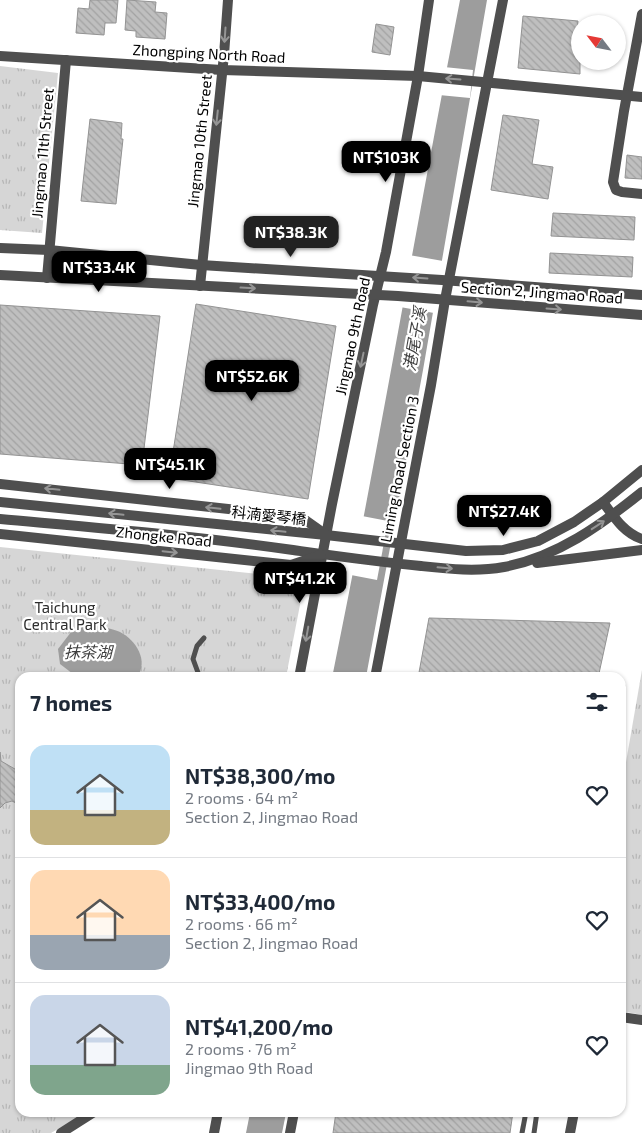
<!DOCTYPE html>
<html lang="en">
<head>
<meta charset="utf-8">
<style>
	:root { --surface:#fff; --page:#f6f6f7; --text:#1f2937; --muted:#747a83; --line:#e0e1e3; --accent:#000 }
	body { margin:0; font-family:"Exo 2","Noto Sans TC",sans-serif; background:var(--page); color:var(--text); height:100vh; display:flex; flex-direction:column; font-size:19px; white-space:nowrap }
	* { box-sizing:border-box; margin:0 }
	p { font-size:16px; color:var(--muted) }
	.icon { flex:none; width:28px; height:28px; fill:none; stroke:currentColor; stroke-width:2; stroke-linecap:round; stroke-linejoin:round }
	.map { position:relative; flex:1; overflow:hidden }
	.side { position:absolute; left:15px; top:672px; width:611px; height:445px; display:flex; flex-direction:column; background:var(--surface); border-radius:15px; box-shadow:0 1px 4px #0004 }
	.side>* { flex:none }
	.needle { width:32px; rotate:302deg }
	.buttons { position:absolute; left:571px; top:15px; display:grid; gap:10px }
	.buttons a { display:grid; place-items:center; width:55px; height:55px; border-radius:50%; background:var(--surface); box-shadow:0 1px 4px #0004; font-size:25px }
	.price { position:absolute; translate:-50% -42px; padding:0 11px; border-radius:10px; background:var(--accent); color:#fff; font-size:16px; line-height:32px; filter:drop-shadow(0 1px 2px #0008) }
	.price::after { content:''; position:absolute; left:50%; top:30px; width:15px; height:11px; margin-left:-8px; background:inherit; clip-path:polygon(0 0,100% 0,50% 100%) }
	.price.on { background:#222; color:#fff }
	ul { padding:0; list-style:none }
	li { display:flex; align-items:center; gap:15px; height:125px; padding:0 15px }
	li+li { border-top:1px solid var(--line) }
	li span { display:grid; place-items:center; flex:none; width:140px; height:100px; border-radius:15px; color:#555 }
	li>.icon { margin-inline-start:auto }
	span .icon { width:60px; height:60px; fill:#fffc; stroke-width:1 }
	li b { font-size:21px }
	h2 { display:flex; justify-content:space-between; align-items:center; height:60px; padding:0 15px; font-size:21px }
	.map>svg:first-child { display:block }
	.park { fill:url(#park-tufts) }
	.water { fill:#9d9d9d }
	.pier { fill:#fff }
	.building { fill:url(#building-back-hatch); stroke:#939393 }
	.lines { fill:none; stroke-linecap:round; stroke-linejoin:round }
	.service { stroke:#4f4f4f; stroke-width:5 }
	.minor { stroke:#4f4f4f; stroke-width:10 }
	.tertiary { stroke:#4f4f4f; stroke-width:10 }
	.oneway { stroke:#959595 }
	.labels { text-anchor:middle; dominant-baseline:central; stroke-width:4.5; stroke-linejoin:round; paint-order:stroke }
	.street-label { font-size:15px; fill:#000; stroke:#fff }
	.park-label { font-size:15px; fill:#2d2d2d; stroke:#fff }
	.water-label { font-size:16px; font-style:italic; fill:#3e3e3e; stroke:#fff }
</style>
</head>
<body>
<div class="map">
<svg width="642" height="1133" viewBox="0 0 642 1133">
	<defs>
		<pattern id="park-tufts" width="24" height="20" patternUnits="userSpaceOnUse" patternTransform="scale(1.25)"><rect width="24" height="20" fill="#d6d6d6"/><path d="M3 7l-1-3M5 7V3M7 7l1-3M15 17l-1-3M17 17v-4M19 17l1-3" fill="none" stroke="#b6b6b6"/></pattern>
		<pattern id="building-back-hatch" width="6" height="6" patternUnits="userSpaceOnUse" patternTransform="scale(1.25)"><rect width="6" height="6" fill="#bfbfbf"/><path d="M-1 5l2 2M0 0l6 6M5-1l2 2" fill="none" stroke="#a2a2a2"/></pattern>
	</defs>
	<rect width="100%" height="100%" fill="#fff"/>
	<g class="park">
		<polygon points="0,66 58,73 42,233 0,230"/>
		<polygon points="0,547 305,579 286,677 20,678 20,1112 85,1113 51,1133 0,1133"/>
		<polygon points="642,670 642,1015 621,1011 621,791"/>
	</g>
	<g class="water">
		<path d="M460,0H487L423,370L366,677L332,678C378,452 416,226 460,0Z"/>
		<path d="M78,623C88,624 111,628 120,632C136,640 149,661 137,677H77L60,664L58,649Z"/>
		<polygon points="250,1113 286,1113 282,1133 246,1133"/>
	</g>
	<g class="pier">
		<polygon points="444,67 473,70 470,98 439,95"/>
		<polygon points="409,255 443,261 434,313 400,307"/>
		<polygon points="362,516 388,521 377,580 351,575"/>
	</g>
	<g class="building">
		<polygon points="90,0 118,0 116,23 105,23 104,35 76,33 78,8 89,9"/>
		<polygon points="127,0 156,2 155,12 167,13 165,39 136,37 136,31 125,30"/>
		<polygon points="523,16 578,21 576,42 580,42 580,74 518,68"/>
		<polygon points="376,24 394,27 390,55 372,52"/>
		<polygon points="503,115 539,120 532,164 553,167 548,199 491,190"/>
		<polygon points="90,119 122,123 121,139 123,139 116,204 81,201"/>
		<polygon points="627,155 642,157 642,179 625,178"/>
		<polygon points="553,213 635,217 634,240 551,236"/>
		<polygon points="550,253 633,257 632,277 549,273"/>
		<polygon points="196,304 336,326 308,499 169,478"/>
		<polygon points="0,305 160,316 142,465 0,454"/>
		<polygon points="429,618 610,623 598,678 418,678"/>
		<polygon points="0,752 1,761 20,772 20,805 12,801 5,803 0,808"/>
		<polygon points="336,1112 513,1112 510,1133 333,1133"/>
	</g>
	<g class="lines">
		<g class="service">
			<polyline points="200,678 193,659 197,646 204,638"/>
			<polyline points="621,695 623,686"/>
			<polyline points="522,1133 526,1112"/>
			<polyline points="534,1133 537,1112"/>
		</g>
		<g class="minor">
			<polyline points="642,14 624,111 613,182 616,190 622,192 642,194"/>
			<polyline points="0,56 222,70 418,76 642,97"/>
			<polyline points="47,278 66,60"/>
			<polyline points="200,286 224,55 228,0"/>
			<polyline points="299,678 332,504 373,305 386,252 418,76 429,0"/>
			<polyline points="621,1017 642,1020"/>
			<polyline points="61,1133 94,1112"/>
			<polyline points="214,1133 218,1112"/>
			<polyline points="570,1133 574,1112"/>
		</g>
		<g class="tertiary">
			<polyline points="0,248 49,250 201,265 442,280 642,295"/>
			<polyline points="0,275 398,296 642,315"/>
			<polyline points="0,484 301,517 325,534"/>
			<polyline points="0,502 326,535 466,551 503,550 538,541 574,522 603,502 642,470"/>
			<path d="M603,502C614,517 624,533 642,539"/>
			<path d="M0,519C98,528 196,536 293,550C336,556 378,562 421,566C449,569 476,572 504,567C557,557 601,525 642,492"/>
			<polyline points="0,534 291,565 321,555"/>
			<polyline points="537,563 642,550"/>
			<polyline points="375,678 431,385 445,300 503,0"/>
			<polyline points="290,1133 294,1112"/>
		</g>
	</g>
	<defs><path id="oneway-shaft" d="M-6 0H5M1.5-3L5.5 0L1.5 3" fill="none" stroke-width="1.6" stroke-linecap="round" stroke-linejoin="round" transform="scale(1.25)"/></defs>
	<g class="oneway">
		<use href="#oneway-shaft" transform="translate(225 35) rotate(94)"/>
		<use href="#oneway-shaft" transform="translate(453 79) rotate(-176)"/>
		<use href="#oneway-shaft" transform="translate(217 118) rotate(96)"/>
		<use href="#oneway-shaft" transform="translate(420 278) rotate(-176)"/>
		<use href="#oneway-shaft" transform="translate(248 288) rotate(3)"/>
		<use href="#oneway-shaft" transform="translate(475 302) rotate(5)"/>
		<use href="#oneway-shaft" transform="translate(554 309) rotate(4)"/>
		<use href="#oneway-shaft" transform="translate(362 360) rotate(102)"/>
		<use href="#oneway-shaft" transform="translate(52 489) rotate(-174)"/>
		<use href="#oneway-shaft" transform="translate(213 508) rotate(-174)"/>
		<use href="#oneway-shaft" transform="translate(116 514) rotate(-174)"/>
		<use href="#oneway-shaft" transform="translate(598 525) rotate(-33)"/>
		<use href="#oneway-shaft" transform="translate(278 531) rotate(-174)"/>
		<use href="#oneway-shaft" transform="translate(170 552) rotate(6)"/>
		<use href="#oneway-shaft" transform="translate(445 568) rotate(5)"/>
		<use href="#oneway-shaft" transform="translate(307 634) rotate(100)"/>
	</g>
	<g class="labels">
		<g class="street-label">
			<text transform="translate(209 53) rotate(3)">Zhongping North Road</text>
			<text transform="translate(199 141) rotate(-84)">Jingmao 10th Street</text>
			<text transform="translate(42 153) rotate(-85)">Jingmao 11th Street</text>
			<text transform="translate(542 292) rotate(4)">Section 2, Jingmao Road</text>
			<text transform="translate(352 336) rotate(-78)">Jingmao 9th Road</text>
			<text transform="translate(399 469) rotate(-79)">Liming Road Section 3</text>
			<text transform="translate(269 515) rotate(6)">科湳愛琴橋</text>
			<text transform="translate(164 536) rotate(6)">Zhongke Road</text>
		</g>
		<g class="park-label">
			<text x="65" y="607">Taichung<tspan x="65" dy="17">Central Park</tspan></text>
		</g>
		<g class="water-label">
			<text transform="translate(414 339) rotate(-80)">港尾子溪</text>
			<text x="88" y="651">抹茶湖</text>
		</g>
	</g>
</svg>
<div class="buttons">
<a><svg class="needle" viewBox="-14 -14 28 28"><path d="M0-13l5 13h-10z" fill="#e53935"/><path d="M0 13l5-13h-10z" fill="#747a83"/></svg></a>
</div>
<b class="price" style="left:386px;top:183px">NT$103K</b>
<b class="price on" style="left:291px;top:258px">NT$38.3K</b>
<b class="price" style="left:99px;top:293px">NT$33.4K</b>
<b class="price" style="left:252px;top:402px">NT$52.6K</b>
<b class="price" style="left:170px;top:490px">NT$45.1K</b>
<b class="price" style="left:504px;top:537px">NT$27.4K</b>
<b class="price" style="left:300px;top:604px">NT$41.2K</b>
<section class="side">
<h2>7 homes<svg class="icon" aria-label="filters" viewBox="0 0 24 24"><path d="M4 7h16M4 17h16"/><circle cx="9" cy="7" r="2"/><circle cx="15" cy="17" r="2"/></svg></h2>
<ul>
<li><span style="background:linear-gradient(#bfe0f5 65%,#c2b280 0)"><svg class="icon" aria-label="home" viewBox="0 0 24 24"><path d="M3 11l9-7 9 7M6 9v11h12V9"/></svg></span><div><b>NT$38,300/mo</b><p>2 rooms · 64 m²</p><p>Section 2, Jingmao Road</p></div><svg class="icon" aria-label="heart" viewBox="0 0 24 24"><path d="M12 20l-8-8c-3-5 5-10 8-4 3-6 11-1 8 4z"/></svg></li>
<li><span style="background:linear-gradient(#ffd9b3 65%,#9aa5b1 0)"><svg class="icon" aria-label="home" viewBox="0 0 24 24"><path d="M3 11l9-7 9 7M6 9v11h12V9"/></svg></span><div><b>NT$33,400/mo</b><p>2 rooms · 66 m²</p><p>Section 2, Jingmao Road</p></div><svg class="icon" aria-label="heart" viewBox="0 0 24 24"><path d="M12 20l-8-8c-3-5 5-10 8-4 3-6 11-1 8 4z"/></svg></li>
<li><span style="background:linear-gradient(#c9d6e8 70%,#7fa58c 0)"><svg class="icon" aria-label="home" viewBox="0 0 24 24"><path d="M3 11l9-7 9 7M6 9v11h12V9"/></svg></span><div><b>NT$41,200/mo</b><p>2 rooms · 76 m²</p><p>Jingmao 9th Road</p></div><svg class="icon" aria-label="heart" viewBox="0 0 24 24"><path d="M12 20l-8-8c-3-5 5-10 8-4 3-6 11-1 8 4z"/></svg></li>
</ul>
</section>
</div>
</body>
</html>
